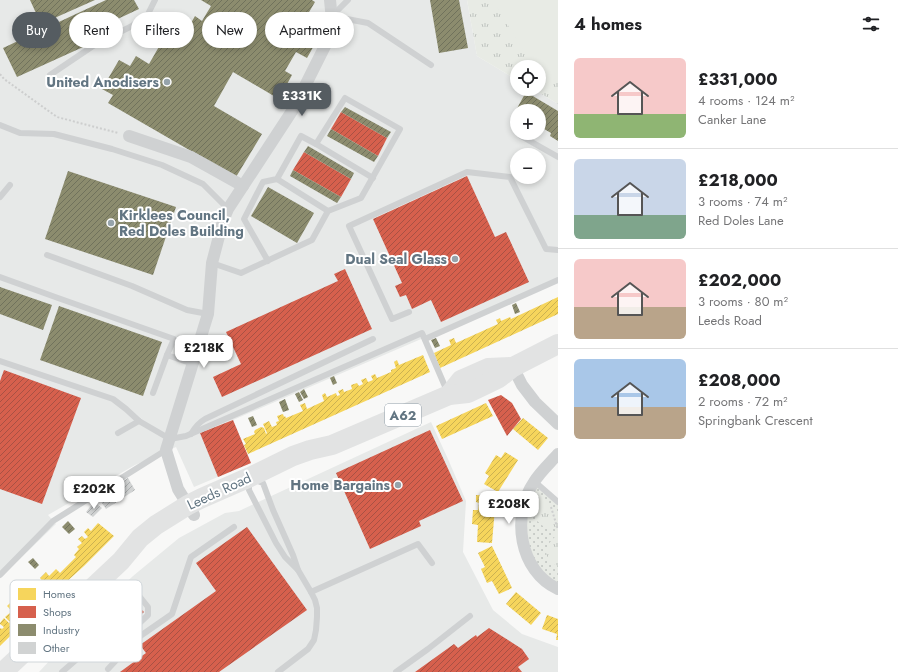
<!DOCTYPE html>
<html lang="en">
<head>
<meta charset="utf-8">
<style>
	:root { --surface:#fff; --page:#f6f6f6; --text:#202124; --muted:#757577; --line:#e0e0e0; --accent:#555c61 }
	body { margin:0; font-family:Jost,sans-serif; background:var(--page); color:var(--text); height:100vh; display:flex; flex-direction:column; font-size:15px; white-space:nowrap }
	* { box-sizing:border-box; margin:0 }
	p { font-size:13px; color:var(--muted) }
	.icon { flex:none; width:22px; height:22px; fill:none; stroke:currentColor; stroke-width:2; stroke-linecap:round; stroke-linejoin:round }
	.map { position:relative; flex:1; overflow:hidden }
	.side { display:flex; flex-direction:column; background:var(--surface); width:340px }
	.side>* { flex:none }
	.hud { position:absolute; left:12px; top:12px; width:380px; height:36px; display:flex; gap:8px }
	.tools { position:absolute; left:510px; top:60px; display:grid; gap:8px }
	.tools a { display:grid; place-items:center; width:36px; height:36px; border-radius:50%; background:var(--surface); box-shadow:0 2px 6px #0003; font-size:20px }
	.price { position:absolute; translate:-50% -34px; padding:0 9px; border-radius:8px; background:#fff; color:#222; font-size:13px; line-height:26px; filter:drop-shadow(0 1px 2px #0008) }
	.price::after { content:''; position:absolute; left:50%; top:24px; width:12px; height:9px; margin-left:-6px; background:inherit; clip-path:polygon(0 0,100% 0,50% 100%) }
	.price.active { background:var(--accent); color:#fff }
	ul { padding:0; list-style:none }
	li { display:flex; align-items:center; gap:12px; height:100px; padding:0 16px }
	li+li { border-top:1px solid var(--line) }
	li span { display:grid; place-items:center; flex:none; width:112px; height:80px; border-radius:6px; color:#555 }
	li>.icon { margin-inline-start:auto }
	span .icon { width:48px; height:48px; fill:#fffc; stroke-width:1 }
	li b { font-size:17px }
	h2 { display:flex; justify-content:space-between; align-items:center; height:48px; padding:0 16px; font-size:17px }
	.chip { padding:0 14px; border-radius:18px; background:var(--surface); box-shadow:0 2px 6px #0003; font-size:14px; line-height:36px }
	.chip.active { background:var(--accent); color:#fff }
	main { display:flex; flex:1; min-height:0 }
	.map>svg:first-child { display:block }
	.built { fill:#e7e9e8; fill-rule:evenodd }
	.grass { fill:url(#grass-dots) }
	.park { fill:url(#park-tufts) }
	.pitch { fill:#e8ebe5 }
	.homes { fill:url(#homes-hatch) }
	.shops { fill:url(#shops-hatch) }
	.industry { fill:url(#industry-hatch) }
	.building { fill:url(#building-hatch) }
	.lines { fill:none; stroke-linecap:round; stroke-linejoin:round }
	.path { stroke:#cdcece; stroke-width:2; stroke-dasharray:2 2; stroke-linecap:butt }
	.lane { stroke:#cfd1d2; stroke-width:6 }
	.street { stroke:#cfd1d2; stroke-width:12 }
	.primary { stroke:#e2e3e3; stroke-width:20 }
	.poi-dot { fill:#96a3ab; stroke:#fff; stroke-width:1.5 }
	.labels { text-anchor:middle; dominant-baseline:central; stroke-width:4; stroke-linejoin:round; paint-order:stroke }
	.shield { fill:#fff; stroke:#919ea8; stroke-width:1 }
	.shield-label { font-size:13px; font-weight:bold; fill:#627582 }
	.poi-label { font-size:14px; font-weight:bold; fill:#627582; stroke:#fff; text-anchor:end }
	.street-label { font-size:14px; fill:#627582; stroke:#fff }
	.key { fill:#fff; stroke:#d0d6da; stroke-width:1 }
	.key-label { font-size:11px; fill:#627582 }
</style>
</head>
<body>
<main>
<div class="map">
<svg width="558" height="672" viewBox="0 0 558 672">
	<defs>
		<pattern id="grass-dots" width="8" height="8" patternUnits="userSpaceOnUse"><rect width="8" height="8" fill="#e8ebe5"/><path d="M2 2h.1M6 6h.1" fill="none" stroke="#bfc3bf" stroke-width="1.8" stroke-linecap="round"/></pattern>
		<pattern id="park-tufts" width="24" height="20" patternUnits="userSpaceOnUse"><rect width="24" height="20" fill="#e8ebe5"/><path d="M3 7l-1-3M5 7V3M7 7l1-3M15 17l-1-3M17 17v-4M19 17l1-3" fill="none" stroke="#bfc3bf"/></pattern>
		<pattern id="homes-hatch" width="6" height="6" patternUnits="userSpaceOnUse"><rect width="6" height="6" fill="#f6d55c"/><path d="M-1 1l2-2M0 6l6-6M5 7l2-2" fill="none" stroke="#cbb151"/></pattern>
		<pattern id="shops-hatch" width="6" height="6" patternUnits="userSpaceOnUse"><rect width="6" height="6" fill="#d6604d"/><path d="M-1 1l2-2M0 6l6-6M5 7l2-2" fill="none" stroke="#a85144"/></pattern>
		<pattern id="industry-hatch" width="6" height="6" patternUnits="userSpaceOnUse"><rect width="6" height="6" fill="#8c8c6e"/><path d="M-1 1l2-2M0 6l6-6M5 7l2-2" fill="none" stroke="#70725c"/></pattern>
		<pattern id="building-hatch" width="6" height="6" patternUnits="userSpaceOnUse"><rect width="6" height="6" fill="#d1d3d3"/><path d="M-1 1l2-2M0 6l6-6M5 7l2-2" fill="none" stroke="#adb0b1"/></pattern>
	</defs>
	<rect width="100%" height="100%" fill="#f8f8f7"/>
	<g class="built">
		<path d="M0,0H467L477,56L517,80V89H533L558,104V280L233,420L251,463L194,487L176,447L135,465L48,515L56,524L0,578ZM517,111H539V133H517ZM517,155H539V177H517Z"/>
		<polygon points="431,422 448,459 466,501 463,552 493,610 522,634 558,647 558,672 39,672 93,614 133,576 179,538 225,513 239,511"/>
	</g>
	<polygon class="grass" points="534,485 558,505 558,586 538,571 524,532"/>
	<g class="park">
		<polygon points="467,0 558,0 558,104 533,89 539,89 539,67 517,67 517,80 477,56"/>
		<path d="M539,498L547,504L555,513H558V566C541,558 544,546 557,535L554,527H544L536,520L533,513L535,505Z"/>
	</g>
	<polygon class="pitch" points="493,0 558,0 558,77 544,85 539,76 539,67 533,67"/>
	<g class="homes">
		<polygon points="558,297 558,314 440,368 434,353 451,345 449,340 454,338 456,343 498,324 496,320 500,318 501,321 510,317 511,319"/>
		<polygon points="423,355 430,372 248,454 244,445 246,444 243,439 255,434 254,432 255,430 261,427 264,428 266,434 267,433 263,424 269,421 272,427 277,425 276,422 279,421 277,416 283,414 284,417 285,416 286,418 303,411 300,405 305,403 307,409 324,401 322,395 325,393 327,397 336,393 337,396 340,395 338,391 343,389 344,392 352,389 351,385 357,383 359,386 363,384 361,380 366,378 368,382 373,380 371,376 375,374 377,378 391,372 391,370 396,368 394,362 397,360 399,365"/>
		<polygon points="486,403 493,416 442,439 436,426"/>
		<polygon points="523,418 548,438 538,450 513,429"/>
		<polygon points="505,452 518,460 498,492 484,484 489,476 485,473 496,455 501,458"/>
		<polygon points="476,495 496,496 492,543 477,542 478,525 472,524 473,510 478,510 479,503 476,502"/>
		<polygon points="98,523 114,536 84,566 54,593 0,646 0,628 2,629 4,627 0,624 0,623 4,618 9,623 10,622 5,617 12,611 7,606 10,603 14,606 25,595 27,597 43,582 40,578 46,572 49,576 56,569 60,573 76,557 74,555 79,549 77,547 82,543 78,539 82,536 85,539 88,537 84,532 88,528 91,531"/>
		<polygon points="492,546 512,588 499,594 492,581 487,583 481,569 485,567 478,553"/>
		<polygon points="516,592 541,613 531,625 506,604"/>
		<polygon points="547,615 558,619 558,640 556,640 557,634 542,629"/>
	</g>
	<g class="shops">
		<polygon points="341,112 387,138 378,156 331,129"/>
		<polygon points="304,152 351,179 341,197 293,170"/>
		<polygon points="467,176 495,237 506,232 529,282 441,322 431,300 412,309 406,295 400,297 395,286 402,283 373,219"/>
		<polygon points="345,269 372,329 222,397 213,377 241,364 226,332 338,281 334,274"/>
		<polygon points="4,370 81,398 42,504 0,489 0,381"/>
		<polygon points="501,395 512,403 521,419 507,436 488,400"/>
		<polygon points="233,420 251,463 218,477 200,433"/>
		<polygon points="430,430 463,501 419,521 421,526 370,549 336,473"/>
		<polygon points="247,527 307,610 219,672 120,672 146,653 140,645 216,591 196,563"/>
		<polygon points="127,595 144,612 108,643 95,630 104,621 101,619"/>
		<polygon points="489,628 522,649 529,659 518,667 522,672 415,672 454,644 458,648 476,635 477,637"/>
	</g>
	<g class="industry">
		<polygon points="30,0 95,0 41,24"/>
		<polygon points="106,0 134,0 139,9 109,23 114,33 17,77 3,48"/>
		<polygon points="201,0 312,0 315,2 302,24 320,35 307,58 296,52 285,71 292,75 279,99 233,72 214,106 262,134 236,177 108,103 113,95 102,89 119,60 130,66 136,56 149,64 168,31 182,39 195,16 202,21 211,6"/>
		<polygon points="430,0 459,0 468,48 439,53"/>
		<polygon points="526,92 558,111 558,141 550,136 551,133 539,126 539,111 517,111 517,113 515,112"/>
		<polygon points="345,107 391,132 387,138 341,112"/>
		<polygon points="331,129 378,156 374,162 327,136"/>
		<polygon points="308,146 354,173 351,179 304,152"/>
		<polygon points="293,170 341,197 337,203 290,176"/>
		<polygon points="68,171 176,207 153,275 45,239"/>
		<polygon points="268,187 314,213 297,243 251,216"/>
		<polygon points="0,287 52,305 43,330 0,314"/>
		<polygon points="516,303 520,312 515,314 512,305"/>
		<polygon points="59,306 162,342 143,396 40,360"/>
		<polygon points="436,338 440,346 435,348 431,340"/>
		<polygon points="334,376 337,383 333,385 330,378"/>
		<polygon points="304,389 308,397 304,399 300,392"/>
		<polygon points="299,392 303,400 299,402 295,394"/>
		<polygon points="285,399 289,410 283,412 279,402"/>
		<polygon points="253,416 257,425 252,427 248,418"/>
		<polygon points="68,521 75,529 69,534 62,527"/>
		<polygon points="33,558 39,565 35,569 28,562"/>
	</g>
	<g class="building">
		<polygon points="128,478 135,490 106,509 98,497"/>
		<polygon points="94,502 102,508 93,517 86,512"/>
	</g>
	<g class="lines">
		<g class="path">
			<polyline points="0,74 4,79 57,117 118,133"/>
			<polyline points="551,507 558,530"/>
		</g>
		<g class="lane">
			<polyline points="333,15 348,0"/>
			<polyline points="331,16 368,23 431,65"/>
			<polyline points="50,75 96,44 132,26 148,14 155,0"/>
			<polyline points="0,125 20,133 54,134 112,149 162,165 203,184 228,209"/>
			<polyline points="521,136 558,157"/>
			<polyline points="316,144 373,178"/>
			<polyline points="277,179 328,211"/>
			<polyline points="0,197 10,185"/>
			<polyline points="47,255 132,286 187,310 208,314"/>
			<polyline points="212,263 241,273 312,240 328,211 361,198 400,129 345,98 316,144 301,136 277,179 263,182 244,219 268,261"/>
			<polyline points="0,277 58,298 174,339 167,355 193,364"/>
			<polyline points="409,312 392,319 349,226 467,172 510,177 546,249 558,250"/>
			<polyline points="425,339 558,280"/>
			<polyline points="0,361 113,399 126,409 139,421 170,439 186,436 422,333 447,391"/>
			<polyline points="153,393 167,355"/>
			<polyline points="118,433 139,421"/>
			<path d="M191,434C195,427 198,423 205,419L373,339"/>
			<polyline points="255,480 263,483 273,510 293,555 298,570 311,592 315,600 317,608 317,617 316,630 314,640 308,649 278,672"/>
			<polyline points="534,481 558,502"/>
			<polyline points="249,482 249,490 276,543 285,557 298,570"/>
			<polyline points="0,575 53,521 166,450"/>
			<polygon points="133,590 140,597 148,607 148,615 114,647 97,657 84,653 83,642 87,626 95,618 124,591"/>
			<polyline points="311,592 418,544 432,563"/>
			<polyline points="108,669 136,639 172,614 191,557 234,527"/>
			<polyline points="62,672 84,653"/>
			<polyline points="396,672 428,649 470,616"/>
		</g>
		<g class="street">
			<polyline points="129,136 191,157 243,186"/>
			<polyline points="513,367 522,385 535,402 558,424"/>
			<path d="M558,454C550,463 540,472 534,482C511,516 519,571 558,589"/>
			<polyline points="194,515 178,489 166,450 208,314 212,263 223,221 228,209 294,108 333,30 330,0"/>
		</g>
		<g class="primary">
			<polyline points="449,395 461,380 468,377 488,368 513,367"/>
			<polyline points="3,672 121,561 140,538 156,525 188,505 202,498 250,477 293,456 310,450 332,445 449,395 468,393 489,383 499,378 513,367 558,344"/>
		</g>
	</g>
	<g class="poi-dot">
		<circle cx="167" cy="82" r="4"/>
		<circle cx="111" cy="223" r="4"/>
		<circle cx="455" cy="259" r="4"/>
		<circle cx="398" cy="485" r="4"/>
	</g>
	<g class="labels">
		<rect class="shield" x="385" y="404" width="36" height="22" rx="3"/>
		<g class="shield-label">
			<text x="403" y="415">A62</text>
		</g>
		<g class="poi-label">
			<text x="159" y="82">United Anodisers</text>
			<text x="119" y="215" text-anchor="start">Kirklees Council,<tspan x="119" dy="16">Red Doles Building</tspan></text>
			<text x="447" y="259">Dual Seal Glass</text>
			<text x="390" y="485">Home Bargains</text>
		</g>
		<g class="street-label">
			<text transform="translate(219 491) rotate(-25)">Leeds Road</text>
		</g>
	</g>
	<rect x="10" y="580" width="132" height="82" rx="6" class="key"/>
	<rect x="18" y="588" width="18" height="12" fill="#f6d55c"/>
	<rect x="18" y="606" width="18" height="12" fill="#d6604d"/>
	<rect x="18" y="624" width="18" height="12" fill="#8c8c6e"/>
	<rect x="18" y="642" width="18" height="12" fill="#d1d3d3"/>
	<g class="key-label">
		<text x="43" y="598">Homes</text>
		<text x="43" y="616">Shops</text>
		<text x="43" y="634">Industry</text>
		<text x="43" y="652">Other</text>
	</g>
</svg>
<div class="tools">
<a><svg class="icon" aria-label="locate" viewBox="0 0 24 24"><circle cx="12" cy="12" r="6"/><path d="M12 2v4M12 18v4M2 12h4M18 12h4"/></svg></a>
<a>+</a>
<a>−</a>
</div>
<b class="price active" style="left:302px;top:117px">£331K</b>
<b class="price" style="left:204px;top:369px">£218K</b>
<b class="price" style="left:94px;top:510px">£202K</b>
<b class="price" style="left:509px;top:525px">£208K</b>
<div class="hud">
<a class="chip active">Buy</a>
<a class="chip">Rent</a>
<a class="chip">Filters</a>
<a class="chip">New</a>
<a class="chip">Apartment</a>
</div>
</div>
<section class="side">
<h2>4 homes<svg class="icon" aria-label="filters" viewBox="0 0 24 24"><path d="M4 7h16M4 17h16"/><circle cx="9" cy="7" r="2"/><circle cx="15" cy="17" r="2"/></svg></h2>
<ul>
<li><span style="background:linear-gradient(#f6c9c9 70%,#8fb573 0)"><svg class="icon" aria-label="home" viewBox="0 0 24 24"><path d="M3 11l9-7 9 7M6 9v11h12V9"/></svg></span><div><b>£331,000</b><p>4 rooms · 124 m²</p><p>Canker Lane</p></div></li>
<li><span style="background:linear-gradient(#c9d6e8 70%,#7fa58c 0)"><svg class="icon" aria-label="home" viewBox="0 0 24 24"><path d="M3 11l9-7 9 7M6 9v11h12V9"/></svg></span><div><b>£218,000</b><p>3 rooms · 74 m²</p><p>Red Doles Lane</p></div></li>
<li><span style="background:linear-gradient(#f6c9c9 60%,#b9a48a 0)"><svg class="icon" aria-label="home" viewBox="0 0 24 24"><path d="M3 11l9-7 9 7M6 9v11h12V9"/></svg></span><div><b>£202,000</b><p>3 rooms · 80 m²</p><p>Leeds Road</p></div></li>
<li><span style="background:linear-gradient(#a9c7e8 60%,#b9a48a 0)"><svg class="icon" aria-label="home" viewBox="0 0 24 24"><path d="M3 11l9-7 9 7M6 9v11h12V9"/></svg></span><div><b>£208,000</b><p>2 rooms · 72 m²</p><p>Springbank Crescent</p></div></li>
</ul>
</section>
</main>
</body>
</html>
